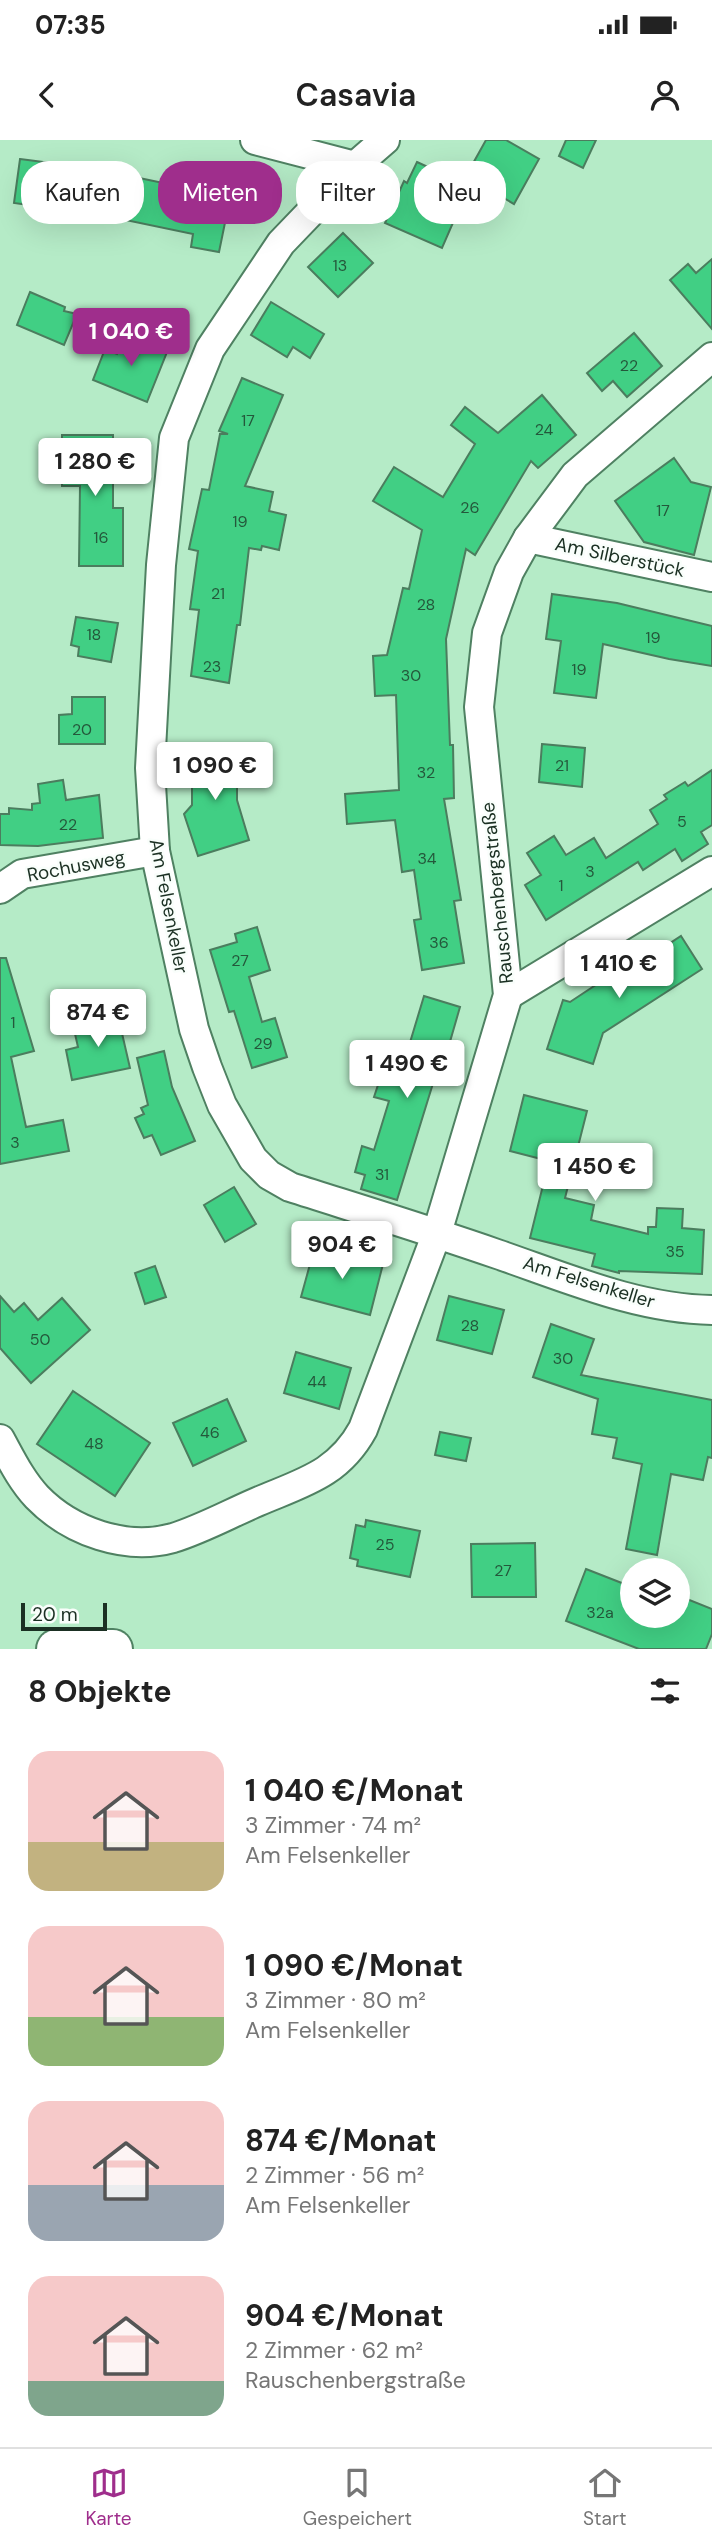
<!DOCTYPE html>
<html lang="de">
<head>
<meta charset="utf-8">
<style>
	:root { --surface:#fff; --page:#f6f6f6; --text:#222; --muted:#767676; --line:#e0e0e0; --accent:#9f2e8c }
	body { margin:0; font-family:"DM Sans",sans-serif; background:var(--page); color:var(--text); height:100vh; display:flex; flex-direction:column; font-size:26px; white-space:nowrap }
	* { box-sizing:border-box; margin:0 }
	p { font-size:23px; color:var(--muted) }
	.icon { flex:none; width:38px; height:38px; fill:none; stroke:currentColor; stroke-width:2; stroke-linecap:round; stroke-linejoin:round }
	.map { position:relative; height:1509px; overflow:hidden }
	.side { display:flex; flex-direction:column; background:var(--surface); flex:1 }
	.side>* { flex:none }
	.guide { position:absolute; left:21px; top:21px; width:670px; height:63px; display:flex; gap:14px }
	.controls { position:absolute; left:620px; top:1418px; display:grid; gap:14px }
	.controls a { display:grid; place-items:center; width:70px; height:70px; border-radius:50%; background:var(--surface); box-shadow:0 7px 28px #0002; font-size:35px }
	.scale { position:absolute; left:21px; bottom:18px; width:86px; box-sizing:border-box; padding-left:7px; border:4px solid #1b3023; border-top:0; font-size:19px; line-height:24px; white-space:nowrap; color:#1b3023; -webkit-text-stroke:5px #f9fefb; paint-order:stroke }
	.price { position:absolute; translate:-50% -60px; padding:0 16px; border-radius:7px; background:#fff; color:#222; font-size:23px; line-height:46px; filter:drop-shadow(0 2px 4px #0008) }
	.price::after { content:''; position:absolute; left:50%; top:42px; width:21px; height:16px; margin-left:-10px; background:inherit; clip-path:polygon(0 0,100% 0,50% 100%) }
	.price.current { background:var(--accent); color:#fff }
	ul { padding:0; list-style:none }
	li { display:flex; align-items:center; gap:21px; height:175px; padding:0 28px }
	li span { display:grid; place-items:center; flex:none; width:196px; height:140px; border-radius:21px; color:#555 }
	li>.icon { margin-inline-start:auto }
	span .icon { width:84px; height:84px; fill:#fffc; stroke-width:1 }
	li b { font-size:30px }
	h2 { display:flex; justify-content:space-between; align-items:center; height:84px; padding:0 28px; font-size:30px }
	.tag { padding:0 24px; border-radius:28px; background:var(--surface); box-shadow:0 7px 28px #0002; font-size:24px; line-height:63px }
	.tag.current { background:var(--accent); color:#fff }
	.status { display:flex; justify-content:space-between; align-items:center; height:49px; padding:0 35px; background:var(--surface); direction:ltr }
	.status svg { height:19px; fill:currentColor }
	header { display:flex; justify-content:space-between; align-items:center; height:91px; padding:0 28px; background:var(--surface); font-size:32px; font-weight:600 }
	.tabs { display:flex; justify-content:space-around; align-items:center; height:98px; border-top:2px solid var(--line); background:var(--surface); font-size:19px; color:var(--muted) }
	.tabs a { display:grid; justify-items:center; gap:4px }
	.tabs .current { color:var(--accent) }
	.map>svg:first-child { display:block }
	.building { fill:#41cf84; stroke:#4b7d5e; stroke-width:2 }
	.lines { fill:none; stroke-linecap:round; stroke-linejoin:round }
	.minor-casing { stroke:#4f8162; stroke-width:32 }
	.secondary-casing { stroke:#4f8162; stroke-width:42 }
	.minor { stroke:#fff; stroke-width:28 }
	.secondary { stroke:#fff; stroke-width:38 }
	.labels { text-anchor:middle; dominant-baseline:central; stroke-width:5; stroke-linejoin:round; paint-order:stroke }
	.number-label { font-size:16px; fill:#24583b }
	.street-label { font-size:19px; fill:#1b3023; stroke:#f9fefb }
</style>
</head>
<body>
<div class="status"><b>07:35</b><svg viewBox="0 0 49 12"><path d="M0 12V9h3v3zM5 12V6h3v6zM10 12V3h3v9zM15 12V0h3v12zM26 1h20v11H26zM47 4h2v5h-2z"/></svg></div>
<header><svg class="icon" aria-label="back" viewBox="0 0 24 24"><path d="M15 5l-7 7 7 7"/></svg>Casavia<svg class="icon" aria-label="person" viewBox="0 0 24 24"><circle cx="12" cy="8" r="4"/><path d="M4 21q1-7 8-7t8 7"/></svg></header>
<div class="map">
<svg width="712" height="1509" viewBox="0 0 712 1509">
	<rect width="100%" height="100%" fill="#b5ebc7"/>
	<g class="building">
		<polygon points="486,0 506,0 539,19 514,64 466,36"/>
		<polygon points="566,0 596,0 583,28 559,16"/>
		<polygon points="20,19 83,27 77,72 14,63"/>
		<polygon points="417,22 469,46 442,108 385,83 404,41 407,43"/>
		<polygon points="125,35 168,44 165,55 228,68 219,112 191,107 193,94 116,78"/>
		<polygon points="343,93 373,123 338,157 308,127"/>
		<polygon points="712,119 712,189 670,140 688,124 696,133"/>
		<polygon points="30,152 65,167 64,171 77,174 64,205 17,185"/>
		<polygon points="271,162 324,194 310,218 293,207 287,217 251,195"/>
		<polygon points="634,193 662,226 627,257 613,241 602,251 587,233"/>
		<polygon points="125,195 167,212 147,262 93,240 105,209 117,214"/>
		<polygon points="242,238 283,255 245,346 273,352 269,371 286,375 279,410 262,406 261,410 249,408 240,485 237,485 229,543 191,536 199,470 190,469 198,411 189,409 202,349 209,350 220,294 228,294 219,291"/>
		<polygon points="542,255 576,295 538,328 531,321 475,415 466,409 446,499 450,605 453,605 454,658 444,659 461,760 454,761 464,823 422,830 414,780 421,779 414,730 402,732 395,680 347,684 345,654 399,650 396,555 375,556 373,516 387,515 403,448 409,449 422,390 373,361 394,327 443,357 475,304 451,285 465,267 498,293"/>
		<polygon points="62,295 113,295 113,368 123,368 123,426 79,426 80,346 62,346"/>
		<polygon points="674,318 691,342 711,347 694,415 644,402 615,361"/>
		<polygon points="552,454 617,463 712,486 712,526 669,519 603,504 596,558 554,553 561,501 546,499"/>
		<polygon points="76,477 118,483 111,522 78,516 79,507 71,505"/>
		<polygon points="72,557 105,557 105,604 59,604 59,575 72,574"/>
		<polygon points="542,604 585,608 582,647 539,642"/>
		<polygon points="192,610 237,610 237,660 249,700 198,716 184,674 192,665"/>
		<polygon points="712,630 712,685 701,692 708,704 682,721 675,709 643,730 638,722 546,780 525,745 541,735 527,713 554,696 566,715 594,698 606,718 658,684 650,670 667,659 664,655 685,642 688,646"/>
		<polygon points="63,640 66,660 99,655 103,698 38,706 0,705 0,674 9,674 9,668 32,670 32,664 40,663 38,644"/>
		<polygon points="257,787 270,830 249,837 262,882 275,878 287,917 252,928 234,871 229,872 210,810 237,802 235,794"/>
		<polygon points="681,796 702,829 603,893 593,924 547,909 563,860 570,862 620,829 623,834"/>
		<polygon points="0,818 6,818 34,911 11,917 26,987 63,980 69,1011 0,1024"/>
		<polygon points="424,856 460,867 447,912 443,911 397,1060 361,1049 365,1035 355,1032 362,1006 374,1010 389,961 374,957 383,930 398,934 400,928 402,929"/>
		<polygon points="118,876 130,928 72,940 66,910 78,907 73,885"/>
		<polygon points="164,911 172,947 195,1001 161,1015 152,995 144,998 135,978 144,974 141,968 148,965 137,918"/>
		<polygon points="524,955 587,971 565,1058 594,1065 591,1080 648,1094 648,1087 656,1087 657,1068 683,1069 682,1088 704,1090 702,1134 619,1131 619,1133 592,1126 595,1114 530,1098 549,1021 510,1011"/>
		<polygon points="234,1047 256,1084 225,1102 204,1065"/>
		<polygon points="315,1106 383,1124 370,1175 301,1157"/>
		<polygon points="155,1126 166,1157 145,1164 135,1133"/>
		<polygon points="0,1156 14,1172 24,1163 38,1180 62,1158 90,1190 31,1243 0,1208"/>
		<polygon points="449,1156 504,1170 492,1214 437,1200"/>
		<polygon points="551,1184 594,1199 581,1235 712,1260 712,1318 708,1317 703,1340 671,1334 657,1415 626,1409 642,1324 613,1318 617,1298 592,1294 598,1259 533,1237"/>
		<polygon points="296,1212 351,1228 339,1269 284,1253"/>
		<polygon points="73,1251 150,1303 115,1356 37,1304"/>
		<polygon points="227,1259 246,1301 193,1326 173,1283"/>
		<polygon points="440,1292 471,1298 466,1321 435,1315"/>
		<polygon points="366,1380 420,1391 410,1437 357,1426 358,1420 350,1418 356,1385 365,1387"/>
		<polygon points="535,1403 536,1457 472,1457 471,1404"/>
		<polygon points="586,1429 632,1447 632,1475 677,1475 677,1455 712,1469 712,1494 706,1509 639,1509 566,1481"/>
	</g>
	<g class="lines">
		<defs>
			<g id="minor">
				<polyline points="255,0 355,26"/>
				<path d="M385,0L355,26L281,103L210,209L174,298L161,425L150,628L155,711L194,889L207,927L222,965L253,1019L269,1035L290,1047C359,1069 428,1090 497,1114C567,1138 638,1169 712,1170"/>
				<polyline points="528,398 712,437"/>
				<polyline points="0,749 22,734 155,711"/>
				<polyline points="508,855 712,731"/>
				<path d="M0,1299C11,1319 21,1340 37,1357C71,1392 126,1411 173,1398C202,1389 229,1374 257,1362C301,1343 338,1335 363,1289L437,1093L508,855L479,567L487,493L509,432L528,398L575,335L712,217"/>
			</g>
			<polyline id="secondary" points="56,1509 113,1509"/>
		</defs>
		<use href="#minor" class="minor-casing"/>
		<use href="#secondary" class="secondary-casing"/>
		<use href="#minor" class="minor"/>
		<use href="#secondary" class="secondary"/>
	</g>
	<g class="labels">
		<g class="number-label">
			<text x="340" y="125">13</text>
			<text x="629" y="225">22</text>
			<text x="248" y="280">17</text>
			<text x="544" y="289">24</text>
			<text x="470" y="367">26</text>
			<text x="663" y="370">17</text>
			<text x="240" y="381">19</text>
			<text x="101" y="397">16</text>
			<text x="218" y="453">21</text>
			<text x="426" y="464">28</text>
			<text x="94" y="494">18</text>
			<text x="653" y="497">19</text>
			<text x="212" y="526">23</text>
			<text x="579" y="529">19</text>
			<text x="411" y="535">30</text>
			<text x="82" y="589">20</text>
			<text x="562" y="625">21</text>
			<text x="426" y="632">32</text>
			<text x="682" y="681">5</text>
			<text x="68" y="684">22</text>
			<text x="427" y="718">34</text>
			<text x="590" y="731">3</text>
			<text x="561" y="745">1</text>
			<text x="439" y="802">36</text>
			<text x="240" y="820">27</text>
			<text x="13" y="882">1</text>
			<text x="263" y="903">29</text>
			<text x="15" y="1002">3</text>
			<text x="382" y="1034">31</text>
			<text x="675" y="1111">35</text>
			<text x="470" y="1185">28</text>
			<text x="40" y="1199">50</text>
			<text x="563" y="1218">30</text>
			<text x="317" y="1241">44</text>
			<text x="210" y="1292">46</text>
			<text x="94" y="1303">48</text>
			<text x="385" y="1404">25</text>
			<text x="503" y="1430">27</text>
			<text x="600" y="1472">32a</text>
		</g>
		<g class="street-label">
			<text transform="translate(620 417) rotate(12)">Am Silberstück</text>
			<text transform="translate(76 726) rotate(-11)">Rochusweg</text>
			<text transform="translate(497 753) rotate(-96)">Rauschenbergstraße</text>
			<text transform="translate(169 766) rotate(79)">Am Felsenkeller</text>
			<text transform="translate(589 1142) rotate(17)">Am Felsenkeller</text>
		</g>
	</g>
</svg>
<div class="controls">
<a><svg class="icon" aria-label="layers" viewBox="0 0 24 24"><path d="M12 4l9 5-9 5-9-5zM3 14l9 5 9-5"/></svg></a>
</div>
<div class="scale">20 m</div>
<b class="price current" style="left:131px;top:228px">1 040 €</b>
<b class="price" style="left:95px;top:358px">1 280 €</b>
<b class="price" style="left:215px;top:662px">1 090 €</b>
<b class="price" style="left:619px;top:860px">1 410 €</b>
<b class="price" style="left:98px;top:909px">874 €</b>
<b class="price" style="left:407px;top:960px">1 490 €</b>
<b class="price" style="left:595px;top:1063px">1 450 €</b>
<b class="price" style="left:342px;top:1141px">904 €</b>
<div class="guide">
<a class="tag">Kaufen</a>
<a class="tag current">Mieten</a>
<a class="tag">Filter</a>
<a class="tag">Neu</a>
</div>
</div>
<section class="side">
<h2>8 Objekte<svg class="icon" aria-label="filters" viewBox="0 0 24 24"><path d="M4 7h16M4 17h16"/><circle cx="9" cy="7" r="2"/><circle cx="15" cy="17" r="2"/></svg></h2>
<ul>
<li><span style="background:linear-gradient(#f6c9c9 65%,#c2b280 0)"><svg class="icon" aria-label="home" viewBox="0 0 24 24"><path d="M3 11l9-7 9 7M6 9v11h12V9"/></svg></span><div><b>1 040 €/Monat</b><p>3 Zimmer · 74 m²</p><p>Am Felsenkeller</p></div></li>
<li><span style="background:linear-gradient(#f6c9c9 65%,#8fb573 0)"><svg class="icon" aria-label="home" viewBox="0 0 24 24"><path d="M3 11l9-7 9 7M6 9v11h12V9"/></svg></span><div><b>1 090 €/Monat</b><p>3 Zimmer · 80 m²</p><p>Am Felsenkeller</p></div></li>
<li><span style="background:linear-gradient(#f6c9c9 60%,#9aa5b1 0)"><svg class="icon" aria-label="home" viewBox="0 0 24 24"><path d="M3 11l9-7 9 7M6 9v11h12V9"/></svg></span><div><b>874 €/Monat</b><p>2 Zimmer · 56 m²</p><p>Am Felsenkeller</p></div></li>
<li><span style="background:linear-gradient(#f6c9c9 75%,#7fa58c 0)"><svg class="icon" aria-label="home" viewBox="0 0 24 24"><path d="M3 11l9-7 9 7M6 9v11h12V9"/></svg></span><div><b>904 €/Monat</b><p>2 Zimmer · 62 m²</p><p>Rauschenbergstraße</p></div></li>
</ul>
</section>
<nav class="tabs">
<a class="current"><svg class="icon" aria-label="map" viewBox="0 0 24 24"><path d="M3 6l6-2 6 2 6-2v14l-6 2-6-2-6 2zM9 4v14M15 6v14"/></svg>Karte</a>
<a><svg class="icon" aria-label="saved" viewBox="0 0 24 24"><path d="M7 4h10v16l-5-4-5 4z"/></svg>Gespeichert</a>
<a><svg class="icon" aria-label="home" viewBox="0 0 24 24"><path d="M3 11l9-7 9 7M6 9v11h12V9"/></svg>Start</a>
</nav>
</body>
</html>
